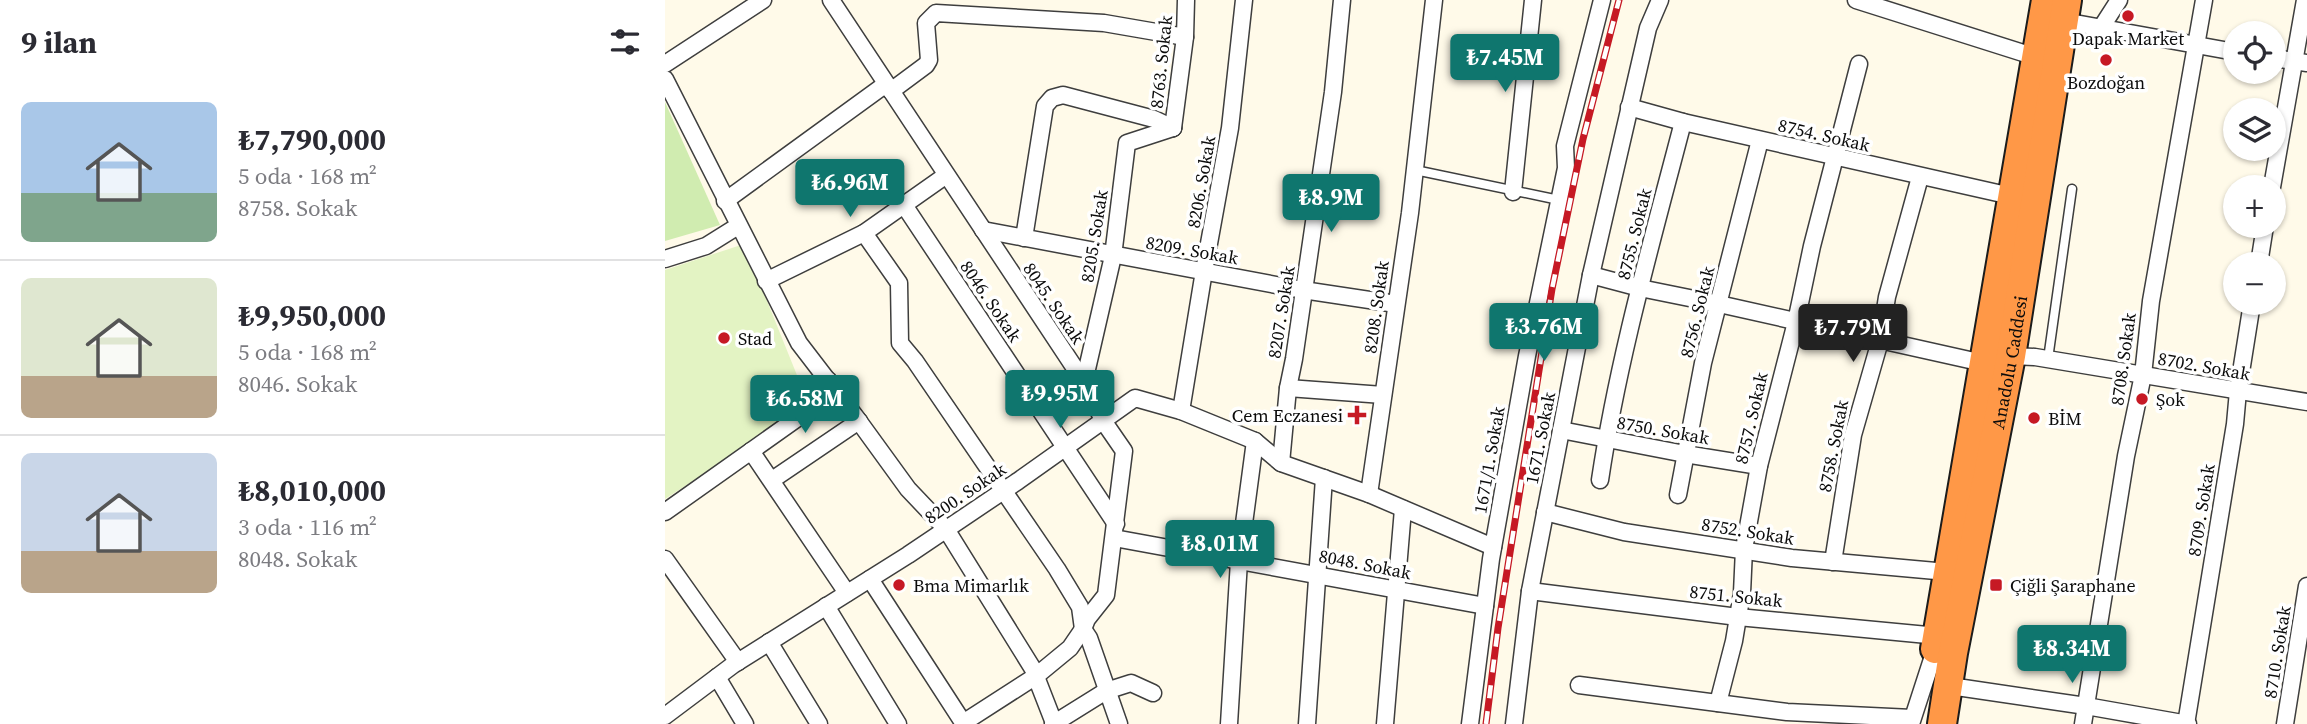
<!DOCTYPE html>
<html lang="tr">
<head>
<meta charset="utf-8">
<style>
	:root { --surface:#fff; --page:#f7f7f7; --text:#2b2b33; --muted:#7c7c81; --line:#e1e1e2; --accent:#0f766e }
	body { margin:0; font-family:"Source Serif 4",serif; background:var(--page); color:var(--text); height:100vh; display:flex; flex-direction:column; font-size:26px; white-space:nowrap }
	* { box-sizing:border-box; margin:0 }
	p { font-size:23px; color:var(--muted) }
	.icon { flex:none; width:38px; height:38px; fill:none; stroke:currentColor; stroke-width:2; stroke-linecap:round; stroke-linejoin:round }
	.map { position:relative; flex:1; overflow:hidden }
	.sheet { display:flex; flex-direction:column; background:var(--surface); width:665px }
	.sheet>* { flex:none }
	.buttons { position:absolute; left:1558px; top:21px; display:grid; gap:14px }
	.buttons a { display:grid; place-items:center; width:63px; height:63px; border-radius:50%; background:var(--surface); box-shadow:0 2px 5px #0004; font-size:35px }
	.price { position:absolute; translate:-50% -60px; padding:0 16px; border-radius:7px; background:var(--accent); color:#fff; font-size:23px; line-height:46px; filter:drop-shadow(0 2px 4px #0008) }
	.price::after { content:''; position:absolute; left:50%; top:42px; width:21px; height:16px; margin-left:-10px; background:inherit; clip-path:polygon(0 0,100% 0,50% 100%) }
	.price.active { background:#222; color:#fff }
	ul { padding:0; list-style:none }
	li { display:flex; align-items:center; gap:21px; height:175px; padding:0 21px }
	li+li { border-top:2px solid var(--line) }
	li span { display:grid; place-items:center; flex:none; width:196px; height:140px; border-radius:10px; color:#555 }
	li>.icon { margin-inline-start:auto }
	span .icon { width:84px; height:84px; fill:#fffc; stroke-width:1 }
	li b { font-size:30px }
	h2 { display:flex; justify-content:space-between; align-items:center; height:84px; padding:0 21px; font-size:30px }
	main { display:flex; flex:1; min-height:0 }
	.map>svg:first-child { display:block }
	.green { fill:#d0ecb0 }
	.pitch { fill:#e3f3c3 }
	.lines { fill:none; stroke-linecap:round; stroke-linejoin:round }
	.lane-casing { stroke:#3e3e3e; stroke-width:11 }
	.street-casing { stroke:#3e3e3e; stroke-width:19 }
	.highway-casing { stroke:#1c1c1c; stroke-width:32 }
	.lane { stroke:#fff; stroke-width:8 }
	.street { stroke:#fff; stroke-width:16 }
	.highway { stroke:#ff9847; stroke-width:28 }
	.rail-casing { stroke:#c61924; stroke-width:7 }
	.rail { stroke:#fff; stroke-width:4.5; stroke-dasharray:13; stroke-linecap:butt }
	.poi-dot { fill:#c61924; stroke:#fff; stroke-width:2.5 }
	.labels { text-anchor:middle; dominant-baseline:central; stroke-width:7; stroke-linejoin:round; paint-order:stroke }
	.poi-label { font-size:18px; fill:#0b0b0b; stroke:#fff; text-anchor:start }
	.street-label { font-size:18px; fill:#0b0b0b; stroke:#fff }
</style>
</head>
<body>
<main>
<section class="sheet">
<h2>9 ilan<svg class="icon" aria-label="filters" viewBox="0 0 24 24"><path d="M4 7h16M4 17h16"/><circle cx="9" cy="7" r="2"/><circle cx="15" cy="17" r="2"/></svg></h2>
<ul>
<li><span style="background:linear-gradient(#a9c7e8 65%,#7fa58c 0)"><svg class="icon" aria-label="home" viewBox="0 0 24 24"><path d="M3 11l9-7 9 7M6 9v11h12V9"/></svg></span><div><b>₺7,790,000</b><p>5 oda · 168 m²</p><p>8758. Sokak</p></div></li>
<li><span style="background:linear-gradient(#dfe7d0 70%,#b9a48a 0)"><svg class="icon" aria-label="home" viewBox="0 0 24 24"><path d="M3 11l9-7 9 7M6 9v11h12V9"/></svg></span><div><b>₺9,950,000</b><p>5 oda · 168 m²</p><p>8046. Sokak</p></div></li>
<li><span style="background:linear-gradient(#c9d6e8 70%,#b9a48a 0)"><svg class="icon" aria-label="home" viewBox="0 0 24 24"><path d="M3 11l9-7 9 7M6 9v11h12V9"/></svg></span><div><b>₺8,010,000</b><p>3 oda · 116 m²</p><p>8048. Sokak</p></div></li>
</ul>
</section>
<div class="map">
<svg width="1642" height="724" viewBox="0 0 1642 724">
	<rect width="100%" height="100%" fill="#fffae9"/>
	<polygon class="green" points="0,102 55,225 0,241"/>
	<polygon class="pitch" points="79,244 144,405 0,499 0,270"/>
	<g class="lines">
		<defs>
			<g id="lane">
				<polyline points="750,170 894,200"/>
				<polyline points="1383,359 1407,189"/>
			</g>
			<g id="street">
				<polyline points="166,0 419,382 439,422 459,451 441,595 422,619 418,629 405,648 371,676 298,723"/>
				<polyline points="1191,0 1371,57"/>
				<polyline points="1399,21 1570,52"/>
				<polyline points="1436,28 1454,0"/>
				<polyline points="1608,58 1642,63"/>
				<polyline points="0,64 98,0"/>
				<polyline points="0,79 134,343 190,416 243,489 281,529 368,669 389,723"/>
				<polyline points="226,91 261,65 264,60 261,23 271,13 439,23 520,37"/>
				<polyline points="964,107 1018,122 1346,196"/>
				<polyline points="508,128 520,37 521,0"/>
				<polyline points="1607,187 1640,0"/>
				<polyline points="848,192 868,0"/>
				<polyline points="60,201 221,84"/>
				<polyline points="239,205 451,524"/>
				<polyline points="318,230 638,290 731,304"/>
				<polyline points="199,233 234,283 235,343 250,361 392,569 415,607 418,629 424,638 454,724"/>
				<polyline points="359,238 380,106 387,98 398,95 489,119 508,128"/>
				<polyline points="0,259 41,246 73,226"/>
				<polyline points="1594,264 1600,226"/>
				<polyline points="926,275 975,288 1054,304 1318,363"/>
				<polyline points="101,281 199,233 280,176"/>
				<polyline points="1346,356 1370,357 1642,402"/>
				<polyline points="419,382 448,256 462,143 508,128"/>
				<polyline points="623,388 718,395"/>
				<polyline points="516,411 539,271 565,128 579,0"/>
				<polyline points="896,430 1020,454 1094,466"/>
				<polyline points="86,451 182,593"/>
				<polyline points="616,463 623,388 629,359 668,92 677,0"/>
				<polyline points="107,480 194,421"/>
				<path d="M935,480C953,359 987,241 1018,122"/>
				<polyline points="704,494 745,213 769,0"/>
				<polyline points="1013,495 1038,363 1095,140"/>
				<polyline points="0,512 151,405 163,380"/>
				<polyline points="880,512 959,532 1127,558 1282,572"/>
				<polyline points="449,538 820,606"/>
				<polyline points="0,559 73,662"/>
				<polyline points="1168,562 1188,435 1215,341 1222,297 1255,177"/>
				<polyline points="205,579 299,724"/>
				<polyline points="865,591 1073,617 1273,636"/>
				<polyline points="161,606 233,724"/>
				<polyline points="104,642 154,724"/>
				<polyline points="52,677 80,724"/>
				<polyline points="914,685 1122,712 1247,718"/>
				<polyline points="1285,686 1421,706 1523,724"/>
				<polyline points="1053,703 1069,641 1077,593 1079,549 1094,466 1131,322 1147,246 1194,64"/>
				<polyline points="0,716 68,665 243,555 353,481 470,398 516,411 590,441 616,463 704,494 828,547"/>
				<polyline points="388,724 441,691 466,683 488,693"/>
				<polyline points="564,724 574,561 590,441"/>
				<polyline points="642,724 659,478"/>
				<polyline points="720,724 738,509"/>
				<polyline points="805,724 826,559 862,356 901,168 900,146 937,0"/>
				<polyline points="849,724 865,591 926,275 983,28 995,0"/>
				<polyline points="1246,724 1270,650"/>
				<polyline points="1418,724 1461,456 1478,375 1486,301 1539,0"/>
				<polyline points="1521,724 1570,424 1573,391 1587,303"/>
				<polyline points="1620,724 1642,586"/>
			</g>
			<g id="highway">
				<polyline points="1270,649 1381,0"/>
				<path id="s1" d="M1277,724L1288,653L1346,356L1402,0"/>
			</g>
		</defs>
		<use href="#lane" class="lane-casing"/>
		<use href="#street" class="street-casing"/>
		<use href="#highway" class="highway-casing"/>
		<use href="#lane" class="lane"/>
		<use href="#street" class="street"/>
		<use href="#highway" class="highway"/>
		<defs>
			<polyline id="rail" points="821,724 833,628 887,289 918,139 954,0"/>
		</defs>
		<use href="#rail" class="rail-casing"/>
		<use href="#rail" class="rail"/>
	</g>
	<g class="poi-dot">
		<circle cx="1463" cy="16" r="7"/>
		<circle cx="1441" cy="60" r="7"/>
		<circle cx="59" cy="338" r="7"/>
		<circle cx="1477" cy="399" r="7"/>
		<path d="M688.5 404.5h7v7h7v7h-7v7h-7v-7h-7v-7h7z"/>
		<circle cx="1369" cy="418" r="7"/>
		<circle cx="234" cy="585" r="7"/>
		<rect x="1324" y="578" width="14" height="14" rx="3.5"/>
	</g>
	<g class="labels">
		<g class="poi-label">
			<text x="1463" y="38" text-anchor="middle">Dapak Market</text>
			<text x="1441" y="82" text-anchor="middle">Bozdoğan</text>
			<text x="73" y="338">Stad</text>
			<text x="1491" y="399">Şok</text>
			<text x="678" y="415" text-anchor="end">Cem Eczanesi</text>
			<text x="1383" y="418">BİM</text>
			<text x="248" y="585">Bma Mimarlık</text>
			<text x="1345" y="585">Çiğli Şaraphane</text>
		</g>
		<g class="street-label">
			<text transform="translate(496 62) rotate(-84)">8763. Sokak</text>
			<text transform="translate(1159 135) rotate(13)">8754. Sokak</text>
			<text transform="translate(536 182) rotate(-80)">8206. Sokak</text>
			<text transform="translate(969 234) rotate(-76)">8755. Sokak</text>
			<text transform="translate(429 236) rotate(-81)">8205. Sokak</text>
			<text transform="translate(527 250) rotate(10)">8209. Sokak</text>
			<text transform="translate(326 301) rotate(56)">8046. Sokak</text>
			<text transform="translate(389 303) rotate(56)">8045. Sokak</text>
			<text transform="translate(711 307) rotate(-82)">8208. Sokak</text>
			<text transform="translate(616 312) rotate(-81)">8207. Sokak</text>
			<text transform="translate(1032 312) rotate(-76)">8756. Sokak</text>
			<text transform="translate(1458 359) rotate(-82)">8708. Sokak</text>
			<text stroke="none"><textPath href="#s1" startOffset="368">Anadolu Caddesi</textPath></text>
			<text transform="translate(1539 366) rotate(10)">8702. Sokak</text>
			<text transform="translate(1086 418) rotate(-77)">8757. Sokak</text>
			<text transform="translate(998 430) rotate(10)">8750. Sokak</text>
			<text transform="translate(875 438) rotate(-79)">1671. Sokak</text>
			<text transform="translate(1168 446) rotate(-79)">8758. Sokak</text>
			<text transform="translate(824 460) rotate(-80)">1671/1. Sokak</text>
			<text transform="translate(300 493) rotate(-34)">8200. Sokak</text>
			<text transform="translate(1536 510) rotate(-81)">8709. Sokak</text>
			<text transform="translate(1083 531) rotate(9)">8752. Sokak</text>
			<text transform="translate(700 564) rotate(11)">8048. Sokak</text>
			<text transform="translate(1071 596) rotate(6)">8751. Sokak</text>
			<text transform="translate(1612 652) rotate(-81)">8710. Sokak</text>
		</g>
	</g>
</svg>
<div class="buttons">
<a><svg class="icon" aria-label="locate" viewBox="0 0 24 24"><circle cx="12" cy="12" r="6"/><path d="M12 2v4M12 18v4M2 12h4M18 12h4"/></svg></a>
<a><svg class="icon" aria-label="layers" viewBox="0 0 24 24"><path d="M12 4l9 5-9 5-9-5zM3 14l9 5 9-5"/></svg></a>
<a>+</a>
<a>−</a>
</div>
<b class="price" style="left:840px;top:94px">₺7.45M</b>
<b class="price" style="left:185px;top:219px">₺6.96M</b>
<b class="price" style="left:666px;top:234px">₺8.9M</b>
<b class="price" style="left:879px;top:363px">₺3.76M</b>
<b class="price active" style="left:1188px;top:364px">₺7.79M</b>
<b class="price" style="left:395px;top:430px">₺9.95M</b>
<b class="price" style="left:140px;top:435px">₺6.58M</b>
<b class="price" style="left:555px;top:580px">₺8.01M</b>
<b class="price" style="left:1407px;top:685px">₺8.34M</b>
</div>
</main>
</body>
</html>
